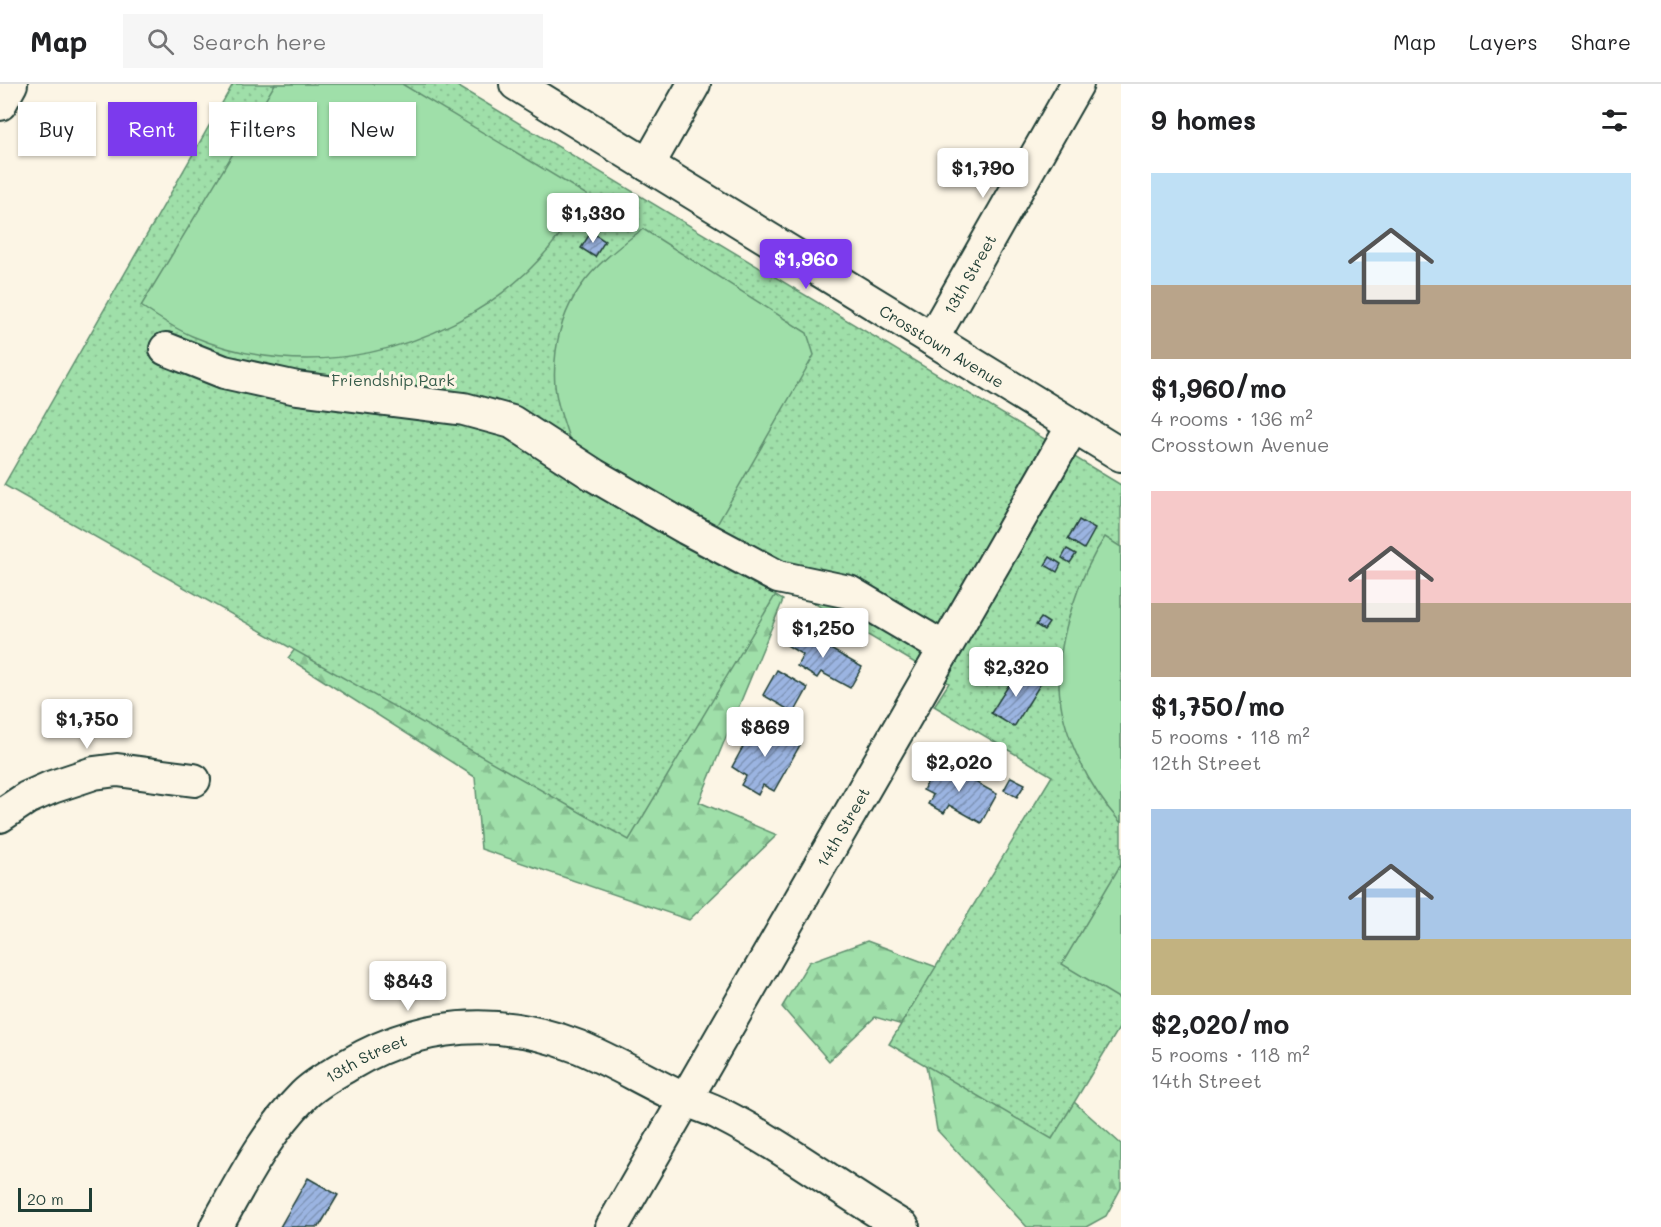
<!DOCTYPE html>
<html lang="en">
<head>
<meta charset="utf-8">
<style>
	:root { --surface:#fff; --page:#f6f6f6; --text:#202124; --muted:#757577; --line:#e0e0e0; --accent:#7c3aed }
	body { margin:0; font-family:Mali,sans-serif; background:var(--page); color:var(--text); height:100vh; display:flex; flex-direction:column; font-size:22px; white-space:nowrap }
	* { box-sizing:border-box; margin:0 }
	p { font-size:20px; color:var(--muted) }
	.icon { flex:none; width:33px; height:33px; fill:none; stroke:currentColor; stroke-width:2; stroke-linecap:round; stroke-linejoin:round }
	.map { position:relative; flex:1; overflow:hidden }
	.drawer { display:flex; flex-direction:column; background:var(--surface); width:540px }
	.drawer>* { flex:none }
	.top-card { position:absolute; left:18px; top:18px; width:570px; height:54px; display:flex; gap:12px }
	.scale { position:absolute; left:18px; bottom:15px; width:74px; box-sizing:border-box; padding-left:6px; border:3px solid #1f3d34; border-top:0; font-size:16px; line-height:21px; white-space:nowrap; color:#1f3d34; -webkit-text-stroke:4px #fcf5e5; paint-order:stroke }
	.price { position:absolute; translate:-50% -51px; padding:0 14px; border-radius:6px; background:#fff; color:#222; font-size:20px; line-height:39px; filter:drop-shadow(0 2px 3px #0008) }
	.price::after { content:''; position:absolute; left:50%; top:36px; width:18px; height:14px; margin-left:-9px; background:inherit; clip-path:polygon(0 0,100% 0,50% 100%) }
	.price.selected { background:var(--accent); color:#fff }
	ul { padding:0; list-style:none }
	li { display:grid; align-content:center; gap:12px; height:318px; padding:0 30px }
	li span { display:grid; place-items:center; height:186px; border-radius:0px; color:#555 }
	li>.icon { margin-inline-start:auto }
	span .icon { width:108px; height:108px; fill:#fffc; stroke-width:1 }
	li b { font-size:26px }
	h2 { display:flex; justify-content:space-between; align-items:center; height:72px; padding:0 30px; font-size:26px }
	.tag { padding:0 21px; border-radius:0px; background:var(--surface); box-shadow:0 2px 4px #0004; font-size:21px; line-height:54px }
	.tag.selected { background:var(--accent); color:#fff }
	header { display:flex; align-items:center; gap:36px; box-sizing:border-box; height:84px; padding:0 30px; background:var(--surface); border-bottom:2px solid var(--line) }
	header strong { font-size:28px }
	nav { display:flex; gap:33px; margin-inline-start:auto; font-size:21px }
	.search { width:420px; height:54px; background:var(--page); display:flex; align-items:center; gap:15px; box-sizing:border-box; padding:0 21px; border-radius:0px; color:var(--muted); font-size:22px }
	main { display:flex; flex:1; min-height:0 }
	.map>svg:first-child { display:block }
	.forest { fill:url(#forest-firs); stroke:#5f8e6e; stroke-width:1.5 }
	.park { fill:url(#park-dots); stroke:#5f8e6e; stroke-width:1.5 }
	.pitch { fill:#9fdfa9; stroke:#5f8e6e; stroke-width:1.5 }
	.building { fill:url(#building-hatch); stroke:#1f3d34; stroke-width:1.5 }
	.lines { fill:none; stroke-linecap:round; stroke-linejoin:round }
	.minor-casing { stroke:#1f3d34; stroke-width:36 }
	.minor { stroke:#fcf5e5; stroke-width:32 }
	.labels { text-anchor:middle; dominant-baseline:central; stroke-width:6; stroke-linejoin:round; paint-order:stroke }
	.street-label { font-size:16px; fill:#1f3d34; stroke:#fcf5e5 }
	.park-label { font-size:16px; fill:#395d4b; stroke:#fcf5e5 }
</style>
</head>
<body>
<header>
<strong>Map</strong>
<div class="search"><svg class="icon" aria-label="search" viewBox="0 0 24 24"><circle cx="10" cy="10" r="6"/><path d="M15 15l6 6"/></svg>Search here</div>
<nav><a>Map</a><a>Layers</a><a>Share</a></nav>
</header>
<main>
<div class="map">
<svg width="1121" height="1143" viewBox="0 0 1121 1143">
	<defs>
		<pattern id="forest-firs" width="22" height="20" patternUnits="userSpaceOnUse" patternTransform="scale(1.5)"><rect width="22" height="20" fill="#9fdfa9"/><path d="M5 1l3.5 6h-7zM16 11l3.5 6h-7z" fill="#88c092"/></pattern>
		<pattern id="park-dots" width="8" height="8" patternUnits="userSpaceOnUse" patternTransform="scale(1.5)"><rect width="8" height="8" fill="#9fdfa9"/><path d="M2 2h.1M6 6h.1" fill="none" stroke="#88c092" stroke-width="1.8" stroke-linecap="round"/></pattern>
		<pattern id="building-hatch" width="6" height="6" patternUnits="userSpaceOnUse" patternTransform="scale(1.5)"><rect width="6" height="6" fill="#9bb4e1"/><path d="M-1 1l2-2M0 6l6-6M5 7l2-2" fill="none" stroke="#7e94b7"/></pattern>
	</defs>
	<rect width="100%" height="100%" fill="#fcf5e5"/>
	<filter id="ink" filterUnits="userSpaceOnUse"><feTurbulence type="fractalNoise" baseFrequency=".0167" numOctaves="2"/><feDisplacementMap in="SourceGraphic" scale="12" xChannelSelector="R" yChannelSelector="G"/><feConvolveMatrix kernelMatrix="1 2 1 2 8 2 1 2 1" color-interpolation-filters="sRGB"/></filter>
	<g filter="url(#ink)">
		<g class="forest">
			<polygon points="508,359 783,516 699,718 777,751 689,836 481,765 475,693 288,574 378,460"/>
			<polygon points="867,857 1014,912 1064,1009 1121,1060 1121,1104 1106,1132 1086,1143 1027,1143 937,1046 920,946 875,933 829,977 782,923 809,878"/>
		</g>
		<polygon class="park" points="233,0 454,0 1121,401 1121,941 1052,1055 889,960 1052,692 934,622 949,599 782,500 629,756 4,401"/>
		<g class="pitch">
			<path d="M275,0H402L587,111C569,138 552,164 528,187C440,270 305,300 192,252C174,244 157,233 141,222Z"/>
			<path d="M643,145L807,249L814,271L711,451C679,431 647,411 615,391C603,384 586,377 576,367C569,360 566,343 562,333C554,310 553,291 556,267C564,208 597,178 643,145Z"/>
			<path d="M1105,453L1121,463V739C1089,704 1060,648 1059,600C1058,554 1079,491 1105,453Z"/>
			<polygon points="1121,780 1121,914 1120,915 1062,880"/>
		</g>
		<g class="building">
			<polygon points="591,148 605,157 595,173 581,164"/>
			<polygon points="1079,436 1095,445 1084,465 1068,455"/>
			<polygon points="1067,465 1076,470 1070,479 1062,474"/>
			<polygon points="1050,473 1061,480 1057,488 1045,481"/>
			<polygon points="1041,534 1049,539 1044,546 1036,541"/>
			<polygon points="794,544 862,583 850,604 821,588 817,594 797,582 803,571 785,560"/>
			<polygon points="1019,585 1041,599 1014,643 991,629"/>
			<polygon points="777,586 808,604 794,629 763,611"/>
			<polygon points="757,637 800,661 774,707 763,701 758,711 741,701 746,692 732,683"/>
			<polygon points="939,678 997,710 981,739 949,721 944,729 928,720 933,711 923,706"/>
			<polygon points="1011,693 1025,700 1017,713 1004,706"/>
			<polygon points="308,1094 338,1111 319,1143 280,1143"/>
		</g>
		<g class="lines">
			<defs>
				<g id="minor">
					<path id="s1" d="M516,0L1121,371"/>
					<polyline points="0,20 11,0"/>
					<polyline points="648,81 694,0"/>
					<path id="s2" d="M932,255L1077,0"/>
					<polyline points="166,265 224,288 297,304 464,325 512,338 594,391 686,444 778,493 849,508 944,564"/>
					<polyline points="0,732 27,714 52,703 94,689 117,686 194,696"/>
					<path id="s3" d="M216,1143C242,1097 266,1049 304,1011C316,999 333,990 348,981C422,937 499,932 579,963C615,978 649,999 684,1015C697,1021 710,1024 722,1031C785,1063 842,1107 903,1143"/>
					<path id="s4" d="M612,1143L1073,342"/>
				</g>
			</defs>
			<use href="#minor" class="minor-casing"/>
			<use href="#minor" class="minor"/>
		</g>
	</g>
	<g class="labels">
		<g class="street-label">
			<text stroke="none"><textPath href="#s2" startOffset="75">13th Street</textPath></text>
			<text stroke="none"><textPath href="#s1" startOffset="500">Crosstown Avenue</textPath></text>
			<text stroke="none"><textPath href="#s4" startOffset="462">14th Street</textPath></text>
			<text stroke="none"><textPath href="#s3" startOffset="232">13th Street</textPath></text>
		</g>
		<g class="park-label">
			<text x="393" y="295">Friendship Park</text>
		</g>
	</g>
</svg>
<div class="scale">20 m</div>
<b class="price" style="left:983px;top:115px">$1,790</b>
<b class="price" style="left:593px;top:160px">$1,330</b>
<b class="price selected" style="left:806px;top:206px">$1,960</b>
<b class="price" style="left:823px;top:575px">$1,250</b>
<b class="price" style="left:1016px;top:614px">$2,320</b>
<b class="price" style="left:87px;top:666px">$1,750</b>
<b class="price" style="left:765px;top:674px">$869</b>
<b class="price" style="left:959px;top:709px">$2,020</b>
<b class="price" style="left:408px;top:928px">$843</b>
<div class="top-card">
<a class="tag">Buy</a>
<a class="tag selected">Rent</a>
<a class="tag">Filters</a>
<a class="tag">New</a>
</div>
</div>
<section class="drawer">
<h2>9 homes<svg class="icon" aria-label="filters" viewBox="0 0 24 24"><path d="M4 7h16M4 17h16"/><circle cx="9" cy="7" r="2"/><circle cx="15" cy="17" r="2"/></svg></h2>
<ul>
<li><span style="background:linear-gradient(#bfe0f5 60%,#b9a48a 0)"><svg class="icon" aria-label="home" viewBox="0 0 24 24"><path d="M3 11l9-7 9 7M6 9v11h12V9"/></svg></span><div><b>$1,960/mo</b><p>4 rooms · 136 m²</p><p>Crosstown Avenue</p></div></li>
<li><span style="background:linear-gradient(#f6c9c9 60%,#b9a48a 0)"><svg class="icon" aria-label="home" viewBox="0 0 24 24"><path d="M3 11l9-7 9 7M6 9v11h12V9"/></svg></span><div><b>$1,750/mo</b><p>5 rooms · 118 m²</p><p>12th Street</p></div></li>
<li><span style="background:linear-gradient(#a9c7e8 70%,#c2b280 0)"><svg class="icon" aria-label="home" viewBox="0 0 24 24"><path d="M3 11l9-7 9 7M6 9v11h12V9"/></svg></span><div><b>$2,020/mo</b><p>5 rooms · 118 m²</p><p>14th Street</p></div></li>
</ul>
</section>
</main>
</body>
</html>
